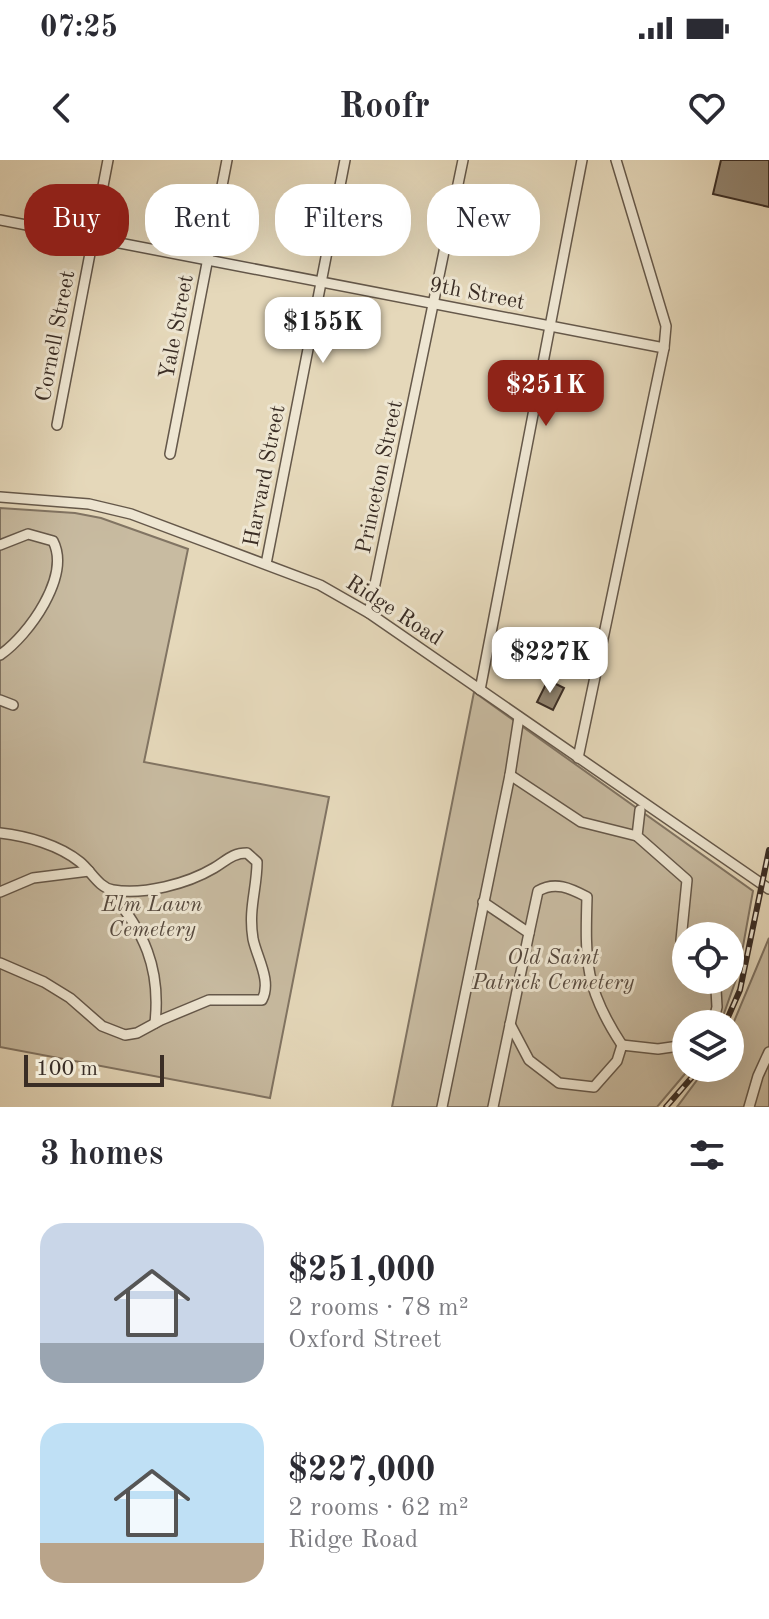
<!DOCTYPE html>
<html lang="en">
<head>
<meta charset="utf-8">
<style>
	:root { --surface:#fff; --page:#f7f7f7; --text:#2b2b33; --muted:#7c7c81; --accent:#8f2418 }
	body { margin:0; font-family:"Old Standard TT",serif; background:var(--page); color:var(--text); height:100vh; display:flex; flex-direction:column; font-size:30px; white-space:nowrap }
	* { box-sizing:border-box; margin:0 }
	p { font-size:26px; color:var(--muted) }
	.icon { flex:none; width:44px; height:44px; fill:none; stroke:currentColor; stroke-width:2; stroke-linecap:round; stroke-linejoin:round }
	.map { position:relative; height:947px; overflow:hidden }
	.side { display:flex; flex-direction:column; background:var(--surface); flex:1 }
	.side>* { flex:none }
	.top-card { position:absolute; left:24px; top:24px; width:722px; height:72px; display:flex; gap:16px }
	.buttons { position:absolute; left:672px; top:762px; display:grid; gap:16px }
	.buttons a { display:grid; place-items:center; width:72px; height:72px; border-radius:50%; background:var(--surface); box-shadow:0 8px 32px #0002; font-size:40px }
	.scale { position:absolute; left:24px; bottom:20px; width:140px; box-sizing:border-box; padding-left:8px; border:4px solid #3a2d25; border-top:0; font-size:22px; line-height:28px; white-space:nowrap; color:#3a2d25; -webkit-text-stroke:6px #eee6d2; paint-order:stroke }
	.price { position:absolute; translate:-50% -68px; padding:0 18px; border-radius:16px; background:#fff; color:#222; font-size:26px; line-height:52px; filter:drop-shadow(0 2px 4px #0008) }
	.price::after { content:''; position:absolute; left:50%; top:48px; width:24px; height:18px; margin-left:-12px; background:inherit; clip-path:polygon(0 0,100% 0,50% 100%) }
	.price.on { background:var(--accent); color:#fff }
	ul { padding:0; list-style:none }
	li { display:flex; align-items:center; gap:24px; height:200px; padding:0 40px }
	li span { display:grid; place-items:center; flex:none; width:224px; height:160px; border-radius:24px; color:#555 }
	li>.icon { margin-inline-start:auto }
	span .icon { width:96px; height:96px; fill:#fffc; stroke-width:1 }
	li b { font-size:34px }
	h2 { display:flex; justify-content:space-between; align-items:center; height:96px; padding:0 40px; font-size:34px }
	.pill { padding:0 28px; border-radius:32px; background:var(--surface); box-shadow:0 8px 32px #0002; font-size:28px; line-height:72px }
	.pill.on { background:var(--accent); color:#fff }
	.status { display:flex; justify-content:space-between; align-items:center; height:56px; padding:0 40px; background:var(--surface); direction:ltr }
	.status svg { height:22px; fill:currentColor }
	header { display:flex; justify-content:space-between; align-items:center; height:104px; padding:0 40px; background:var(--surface); font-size:36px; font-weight:800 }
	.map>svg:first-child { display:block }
	.green { fill:#c8bba1; stroke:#817463; stroke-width:2; fill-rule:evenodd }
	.building { fill:#938672; stroke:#3a2d25; stroke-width:2 }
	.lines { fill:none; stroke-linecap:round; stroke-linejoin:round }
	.minor-casing { stroke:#65584a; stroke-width:12 }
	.minor { stroke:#eee6d2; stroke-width:9 }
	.rail-casing { stroke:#3a2d25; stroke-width:6 }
	.rail { stroke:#eee6d2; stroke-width:3; stroke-dasharray:9; stroke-linecap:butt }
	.labels { text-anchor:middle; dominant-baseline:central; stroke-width:6; stroke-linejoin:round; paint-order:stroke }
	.street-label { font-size:22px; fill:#3a2d25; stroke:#eee6d2 }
	.park-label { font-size:22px; font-style:italic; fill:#56493e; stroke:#eee6d2 }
</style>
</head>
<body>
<div class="status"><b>07:25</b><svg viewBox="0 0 49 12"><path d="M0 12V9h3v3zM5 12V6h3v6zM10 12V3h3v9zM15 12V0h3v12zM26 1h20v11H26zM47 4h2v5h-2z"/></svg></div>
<header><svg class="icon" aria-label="back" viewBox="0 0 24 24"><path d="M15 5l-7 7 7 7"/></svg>Roofr<svg class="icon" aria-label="heart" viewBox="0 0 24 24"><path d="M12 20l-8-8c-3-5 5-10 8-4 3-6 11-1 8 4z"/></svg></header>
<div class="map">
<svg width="769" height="947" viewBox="0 0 769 947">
	<rect width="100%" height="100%" fill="#e5d8ba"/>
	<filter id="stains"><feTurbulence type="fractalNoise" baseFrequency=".0025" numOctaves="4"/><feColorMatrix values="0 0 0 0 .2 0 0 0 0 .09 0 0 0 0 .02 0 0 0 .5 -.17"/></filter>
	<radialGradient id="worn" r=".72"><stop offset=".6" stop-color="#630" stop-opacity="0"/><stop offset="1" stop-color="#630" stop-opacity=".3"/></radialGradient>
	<g class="green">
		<polygon points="0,348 75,353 101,358 188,389 144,602 329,637 270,938 0,887"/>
		<path d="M474,532L753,731L738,814L722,859L719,864H686V908H690L657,947H392ZM686,776H730V820H686Z"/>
		<polygon points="769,778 769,947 677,947 706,908 730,908 730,871"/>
	</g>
	<g class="building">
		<polygon points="721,0 769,0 769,47 713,34"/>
		<polygon points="548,520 564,528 553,550 537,542"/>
	</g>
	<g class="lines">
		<defs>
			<g id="minor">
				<polyline points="0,60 664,188"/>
				<polyline points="57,265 108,0"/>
				<polyline points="170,294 227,0"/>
				<polyline points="0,337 89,344 131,354 320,425 369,453 769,729"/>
				<path d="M0,385L28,374L53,381C71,416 29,475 0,495"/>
				<polyline points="266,404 345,0"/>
				<polyline points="369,453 463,0"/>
				<polyline points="480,530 582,0"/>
				<polyline points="0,540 13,545"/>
				<polyline points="578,598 664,188 666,166 616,0"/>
				<polyline points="510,615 581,662 637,676"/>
				<polyline points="640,650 637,676 687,720 681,780 686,798"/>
				<path d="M0,673C27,676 59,685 80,702C91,711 99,728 113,730C144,735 187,724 214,708C226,701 232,693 247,693L257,702C257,729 248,749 253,779C257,798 272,821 262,840H209L161,860L137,873L125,875L102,866L70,838L44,822L0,803"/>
				<path d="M109,730C144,771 161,808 155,863"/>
				<polyline points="0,732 33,718 89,711"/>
				<polyline points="483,742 529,773 493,947"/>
				<path d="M529,773L538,731C555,721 570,728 587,737C585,802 585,829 622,885"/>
				<polyline points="707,820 716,829 717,847 713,864"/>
				<polyline points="510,864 529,900 559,923 594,927 617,901 622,885 658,889 686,885"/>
				<polyline points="442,947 510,615 519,557"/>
				<polyline points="749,947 758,916 769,892"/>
			</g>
		</defs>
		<use href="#minor" class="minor-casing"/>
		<use href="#minor" class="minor"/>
		<defs>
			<g id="rail">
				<polyline points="725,864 740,830 769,690"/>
				<polyline points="666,947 700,908"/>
			</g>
		</defs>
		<use href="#rail" class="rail-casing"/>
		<use href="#rail" class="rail"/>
	</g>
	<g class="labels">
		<g class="street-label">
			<text transform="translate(477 134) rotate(11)">9th Street</text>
			<text transform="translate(177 167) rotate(-79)">Yale Street</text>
			<text transform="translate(56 176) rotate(-79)">Cornell Street</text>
			<text transform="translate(265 316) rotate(-79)">Harvard Street</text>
			<text transform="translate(380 317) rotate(-78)">Princeton Street</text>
			<text transform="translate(394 451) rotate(33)">Ridge Road</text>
		</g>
		<g class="park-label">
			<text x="152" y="745">Elm Lawn<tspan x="152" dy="25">Cemetery</tspan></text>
			<text x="553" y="798">Old Saint<tspan x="553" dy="25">Patrick Cemetery</tspan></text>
		</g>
	</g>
	<rect width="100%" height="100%" filter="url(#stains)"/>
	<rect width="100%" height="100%" fill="url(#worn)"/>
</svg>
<div class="buttons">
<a><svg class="icon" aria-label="locate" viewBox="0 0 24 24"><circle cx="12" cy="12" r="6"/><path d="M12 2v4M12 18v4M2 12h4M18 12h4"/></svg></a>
<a><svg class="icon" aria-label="layers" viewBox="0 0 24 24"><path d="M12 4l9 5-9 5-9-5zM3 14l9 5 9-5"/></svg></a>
</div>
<div class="scale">100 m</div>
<b class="price" style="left:323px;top:205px">$155K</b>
<b class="price on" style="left:546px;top:268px">$251K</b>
<b class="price" style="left:550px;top:535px">$227K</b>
<div class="top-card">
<a class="pill on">Buy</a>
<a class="pill">Rent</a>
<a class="pill">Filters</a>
<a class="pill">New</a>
</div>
</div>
<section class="side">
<h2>3 homes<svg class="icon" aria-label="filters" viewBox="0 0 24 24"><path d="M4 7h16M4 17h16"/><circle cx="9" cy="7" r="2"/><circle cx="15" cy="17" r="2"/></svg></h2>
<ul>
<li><span style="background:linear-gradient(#c9d6e8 75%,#9aa5b1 0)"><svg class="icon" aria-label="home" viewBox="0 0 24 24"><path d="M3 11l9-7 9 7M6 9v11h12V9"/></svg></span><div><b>$251,000</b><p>2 rooms · 78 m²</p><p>Oxford Street</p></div></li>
<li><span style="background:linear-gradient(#bfe0f5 75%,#b9a48a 0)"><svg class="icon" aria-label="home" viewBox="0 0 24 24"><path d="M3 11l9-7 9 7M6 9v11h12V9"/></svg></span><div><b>$227,000</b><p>2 rooms · 62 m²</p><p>Ridge Road</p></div></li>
</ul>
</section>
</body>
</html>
